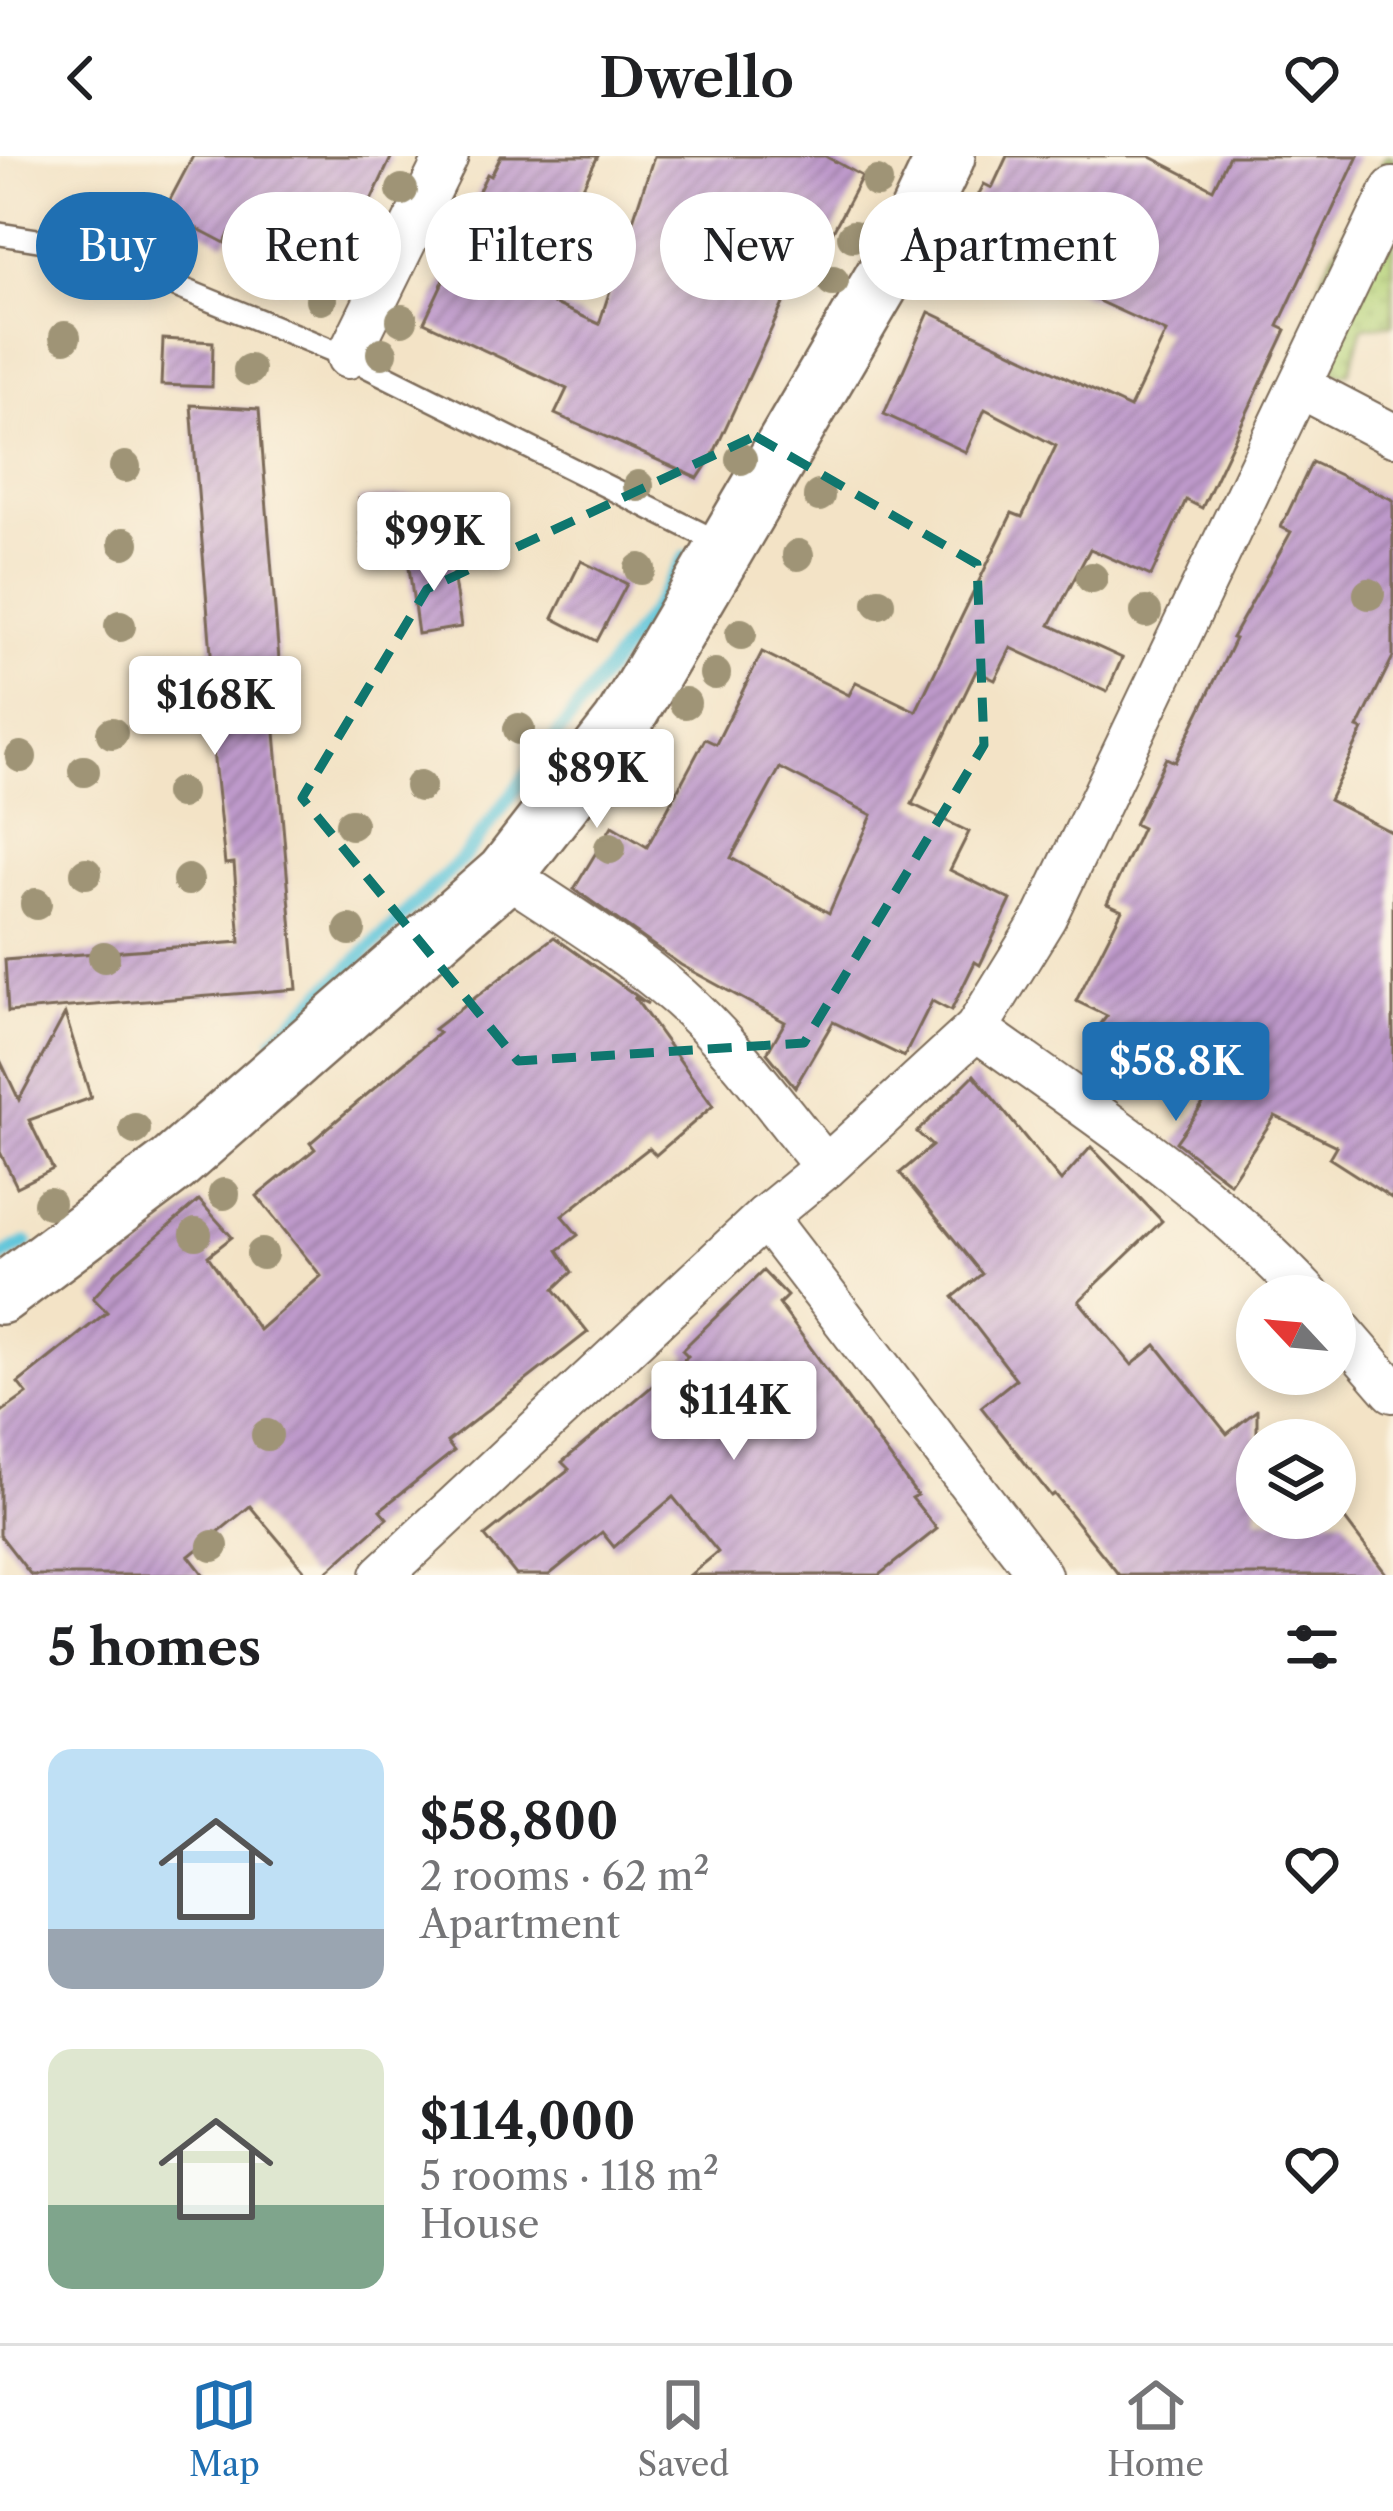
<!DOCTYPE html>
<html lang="en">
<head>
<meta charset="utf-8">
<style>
	:root { --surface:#fff; --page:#f2f2f2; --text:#202124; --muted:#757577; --line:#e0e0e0; --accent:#1f6fb2 }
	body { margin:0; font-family:"Libre Caslon Text",serif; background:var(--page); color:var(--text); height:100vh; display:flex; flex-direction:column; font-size:45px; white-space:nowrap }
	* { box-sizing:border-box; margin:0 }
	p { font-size:39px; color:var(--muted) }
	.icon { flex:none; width:66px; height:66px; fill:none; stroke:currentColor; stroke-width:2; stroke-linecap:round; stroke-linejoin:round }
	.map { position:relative; height:1419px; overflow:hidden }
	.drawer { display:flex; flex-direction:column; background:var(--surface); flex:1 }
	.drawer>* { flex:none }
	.hud { position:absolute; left:36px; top:36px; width:1323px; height:108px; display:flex; gap:24px }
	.needle { width:78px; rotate:296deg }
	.buttons { position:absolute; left:1236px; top:1119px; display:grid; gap:24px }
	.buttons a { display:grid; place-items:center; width:120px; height:120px; border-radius:50%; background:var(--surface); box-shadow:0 6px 18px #0003; font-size:60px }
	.price { position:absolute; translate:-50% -102px; padding:0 27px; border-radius:12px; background:#fff; color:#222; font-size:39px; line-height:78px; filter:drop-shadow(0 3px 6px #0008) }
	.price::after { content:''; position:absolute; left:50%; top:72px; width:36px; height:27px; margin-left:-18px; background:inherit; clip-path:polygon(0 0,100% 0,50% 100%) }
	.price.selected { background:var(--accent); color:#fff }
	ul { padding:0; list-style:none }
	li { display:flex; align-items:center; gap:36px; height:300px; padding:0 48px }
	li span { display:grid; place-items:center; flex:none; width:336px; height:240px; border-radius:24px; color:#555 }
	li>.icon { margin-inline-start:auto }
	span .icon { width:144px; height:144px; fill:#fffc; stroke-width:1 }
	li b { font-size:51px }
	h2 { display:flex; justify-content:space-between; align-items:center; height:144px; padding:0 48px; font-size:51px }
	.tag { padding:0 42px; border-radius:54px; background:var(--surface); box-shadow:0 6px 18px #0003; font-size:42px; line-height:108px }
	.tag.selected { background:var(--accent); color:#fff }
	header { display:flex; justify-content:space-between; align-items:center; height:156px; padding:0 48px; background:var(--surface); font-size:54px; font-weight:600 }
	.menu { display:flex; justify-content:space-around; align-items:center; height:168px; border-top:3px solid var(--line); background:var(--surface); font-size:33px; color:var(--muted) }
	.menu a { display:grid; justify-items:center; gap:6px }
	.menu .selected { color:var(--accent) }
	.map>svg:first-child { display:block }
	.grass { fill:url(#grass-dots); stroke:#787e4c; stroke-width:3 }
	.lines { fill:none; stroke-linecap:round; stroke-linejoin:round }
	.stream { stroke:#5dc5da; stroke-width:14 }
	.building { fill:url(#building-hatch); fill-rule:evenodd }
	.lane-casing { stroke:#7b6b59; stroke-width:26 }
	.street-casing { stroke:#7b6b59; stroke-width:46 }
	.secondary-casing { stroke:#7b6b59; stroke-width:62 }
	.lane { stroke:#fff; stroke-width:21 }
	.street { stroke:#fff; stroke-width:42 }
	.secondary { stroke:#fff; stroke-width:57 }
	.tree { fill:#9f9476 }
	.marked { fill:none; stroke:#0f766e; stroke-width:9; stroke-dasharray:24 15; stroke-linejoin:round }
</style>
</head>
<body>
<header><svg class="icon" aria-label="back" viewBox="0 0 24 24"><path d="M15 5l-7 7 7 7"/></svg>Dwello<svg class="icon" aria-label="heart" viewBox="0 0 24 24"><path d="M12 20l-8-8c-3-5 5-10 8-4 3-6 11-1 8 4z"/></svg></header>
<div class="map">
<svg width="1393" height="1419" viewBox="0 0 1393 1419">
	<defs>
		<pattern id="grass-dots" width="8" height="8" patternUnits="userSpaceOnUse" patternTransform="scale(3)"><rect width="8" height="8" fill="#b5d379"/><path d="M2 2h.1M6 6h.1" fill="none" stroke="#9db568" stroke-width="1.8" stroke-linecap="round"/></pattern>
		<pattern id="building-hatch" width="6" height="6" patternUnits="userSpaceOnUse" patternTransform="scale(3)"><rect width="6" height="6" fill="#be9acb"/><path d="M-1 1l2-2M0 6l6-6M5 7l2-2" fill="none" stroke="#9c7ea4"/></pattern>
	</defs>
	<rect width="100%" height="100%" fill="#fcf5e5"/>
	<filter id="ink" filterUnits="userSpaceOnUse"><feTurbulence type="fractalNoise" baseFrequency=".00833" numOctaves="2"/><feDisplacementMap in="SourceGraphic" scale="24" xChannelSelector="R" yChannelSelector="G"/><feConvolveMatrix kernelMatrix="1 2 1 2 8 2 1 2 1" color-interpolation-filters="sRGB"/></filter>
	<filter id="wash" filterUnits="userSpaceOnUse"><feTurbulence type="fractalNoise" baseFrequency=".004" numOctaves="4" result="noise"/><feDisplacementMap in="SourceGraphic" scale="48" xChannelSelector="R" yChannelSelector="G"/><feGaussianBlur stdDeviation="2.7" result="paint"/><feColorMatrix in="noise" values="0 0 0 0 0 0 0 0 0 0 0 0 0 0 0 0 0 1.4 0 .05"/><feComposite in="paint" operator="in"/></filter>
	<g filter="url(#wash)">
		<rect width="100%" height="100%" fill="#f3e3c6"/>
		<polygon class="grass" points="1385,0 1393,0 1393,168 1363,171 1349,217 1289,218 1324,116"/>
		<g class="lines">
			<g class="stream">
				<polyline points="274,884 463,702 651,457 686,401"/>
				<polyline points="0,1101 26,1087"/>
			</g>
		</g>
		<g id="blocks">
			<g class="building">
				<polygon points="193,0 392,0 333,125 230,76 225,87 164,55"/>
				<polygon points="501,0 598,0 531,137 599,168 654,0 825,0 862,20 824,92 818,89 794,140 788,137 713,299 698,322 555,258 567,233 424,166 462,85 456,82 487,18 491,20"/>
				<path d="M1007,0H1149L1213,33L1229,0H1358L1278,170L1286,174L1202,352L1186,344L1151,420L1090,393L1050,469L1122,502L1107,536L1011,492L995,524L976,515L912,648L969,676L950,714L1011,744L980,809L975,806L951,855L932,845L904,901L833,866L795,931L767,897L785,866L681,809L574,733L612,670L647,691L705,583L716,588L762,496L849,539L856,526L916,555L1012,357L1022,361L1056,290L985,253L966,296L884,258L929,156L1130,252L1166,176L1057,126L1060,119L963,69L984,28L992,32ZM780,612L872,659L829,757L731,702Z"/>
				<polygon points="163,183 213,186 212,231 161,229"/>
				<polygon points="191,249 259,253 281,529 271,530 297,833 8,856 5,804 240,786 234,707 225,708 212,585 218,585"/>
				<polygon points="1312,306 1393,344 1393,501 1358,572 1363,574 1329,644 1393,677 1393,1043 1329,1002 1336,990 1275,960 1230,1027 1176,986 1207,942 1088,884 1107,860 1076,845 1122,754 1107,747 1142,672 1134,668 1166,602 1175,606 1235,483 1232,482 1291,376 1281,371"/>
				<polygon points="433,338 436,387 362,392 359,343"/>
				<polygon points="450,398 461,471 418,478 408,404"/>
				<polygon points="581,405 627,428 597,485 553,462"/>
				<polygon points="554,781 648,848 634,841 713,950 656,999 649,992 562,1060 578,1079 558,1094 572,1116 554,1133 588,1176 447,1286 454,1295 380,1354 387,1362 323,1419 308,1419 250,1350 189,1400 204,1419 31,1419 0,1379 0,1257 27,1238 18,1227 107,1156 93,1142 118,1114 199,1044 232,1081 208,1100 259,1174 321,1120 257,1040 315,993 310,987 439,877 434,873"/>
				<polygon points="65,858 91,942 29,964 53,1013 17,1031 0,996 0,904 19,944"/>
				<polygon points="974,919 1061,1025 1091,991 1162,1065 1079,1145 1132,1209 1156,1189 1227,1278 1257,1254 1257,1362 1344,1362 1387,1419 1119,1419 1054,1338 1051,1340 981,1251 1016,1223 953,1141 982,1118 900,1017 932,990 917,976"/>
				<polygon points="763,1115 787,1140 779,1148 917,1339 912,1342 937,1373 879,1419 690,1419 718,1396 673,1341 614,1391 602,1376 549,1419 516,1419 485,1380 569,1313 562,1306 688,1200 682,1194"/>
			</g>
		</g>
	</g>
	<g filter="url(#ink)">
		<use href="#blocks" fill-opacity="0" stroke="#7b6b59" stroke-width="3"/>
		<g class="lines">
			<defs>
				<polyline id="lane" points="0,78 81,91 348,201 722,388"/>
				<g id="street">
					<polyline points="348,201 447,0"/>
					<polyline points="1301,231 1393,279"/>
					<path d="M505,718C564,757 626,795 680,842C735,891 779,955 826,1011"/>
					<path d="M976,873C1092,956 1212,1034 1309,1140"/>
					<polyline points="765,1061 1040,1419"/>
					<polyline points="1335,1168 1393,1235"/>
					<polyline points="382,1419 765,1061 826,1011 976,873 1045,761 1393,33"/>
				</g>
				<polyline id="secondary" points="0,1139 173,1009 505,718 622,568 908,80 946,0"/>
			</defs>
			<use href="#lane" class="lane-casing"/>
			<use href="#street" class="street-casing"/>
			<use href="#secondary" class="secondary-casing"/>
			<use href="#lane" class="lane"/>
			<use href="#street" class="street"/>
			<use href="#secondary" class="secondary"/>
		</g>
		<g class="tree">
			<circle cx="877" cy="26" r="16"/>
			<circle cx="402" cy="34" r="16"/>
			<circle cx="853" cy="80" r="16"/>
			<circle cx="367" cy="89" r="16"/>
			<circle cx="833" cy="125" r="16"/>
			<circle cx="321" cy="143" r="16"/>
			<circle cx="402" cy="164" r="16"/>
			<circle cx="65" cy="181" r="16"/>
			<circle cx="382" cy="197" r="16"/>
			<circle cx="249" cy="214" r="16"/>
			<circle cx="741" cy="303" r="16"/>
			<circle cx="125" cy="311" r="16"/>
			<circle cx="638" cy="330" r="16"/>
			<circle cx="819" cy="340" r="16"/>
			<circle cx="124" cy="387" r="16"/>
			<circle cx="798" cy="399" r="16"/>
			<circle cx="640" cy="413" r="16"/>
			<circle cx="1092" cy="422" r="16"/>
			<circle cx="1369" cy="438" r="16"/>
			<circle cx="879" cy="447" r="16"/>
			<circle cx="1146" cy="456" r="16"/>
			<circle cx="120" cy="470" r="16"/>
			<circle cx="741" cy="478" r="16"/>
			<circle cx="715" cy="518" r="16"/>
			<circle cx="151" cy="525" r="16"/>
			<circle cx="685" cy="547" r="16"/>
			<circle cx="519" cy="573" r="16"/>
			<circle cx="112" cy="577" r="16"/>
			<circle cx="21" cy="601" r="16"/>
			<circle cx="84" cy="615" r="16"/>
			<circle cx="420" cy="630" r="16"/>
			<circle cx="180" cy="637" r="16"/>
			<circle cx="351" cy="668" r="16"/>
			<circle cx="610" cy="692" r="16"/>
			<circle cx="86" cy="717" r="16"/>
			<circle cx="188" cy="724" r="16"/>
			<circle cx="36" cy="748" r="16"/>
			<circle cx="350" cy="774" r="16"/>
			<circle cx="104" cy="801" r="16"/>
			<circle cx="135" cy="973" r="16"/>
			<circle cx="224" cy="1038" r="16"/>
			<circle cx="49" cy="1047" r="16"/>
			<circle cx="196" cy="1078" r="16"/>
			<circle cx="262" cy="1098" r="16"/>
			<circle cx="267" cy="1279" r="16"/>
			<circle cx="213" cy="1390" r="16"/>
		</g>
	</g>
	<path class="marked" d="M755,280L977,408L984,589L804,887L518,905L302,642L427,433Z"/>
</svg>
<div class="buttons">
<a><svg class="needle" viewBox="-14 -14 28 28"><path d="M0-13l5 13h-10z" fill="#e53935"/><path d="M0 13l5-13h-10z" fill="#757577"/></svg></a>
<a><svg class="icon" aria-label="layers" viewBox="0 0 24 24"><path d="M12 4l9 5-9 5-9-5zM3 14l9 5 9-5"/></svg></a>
</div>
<b class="price" style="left:434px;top:438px">$99K</b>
<b class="price" style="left:215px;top:602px">$168K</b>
<b class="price" style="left:597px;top:675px">$89K</b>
<b class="price selected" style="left:1176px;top:968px">$58.8K</b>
<b class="price" style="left:734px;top:1307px">$114K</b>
<div class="hud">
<a class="tag selected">Buy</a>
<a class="tag">Rent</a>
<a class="tag">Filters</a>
<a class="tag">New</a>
<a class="tag">Apartment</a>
</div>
</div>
<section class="drawer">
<h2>5 homes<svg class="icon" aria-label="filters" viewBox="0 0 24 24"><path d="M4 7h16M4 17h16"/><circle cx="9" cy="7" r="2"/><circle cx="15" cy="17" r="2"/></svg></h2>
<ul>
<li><span style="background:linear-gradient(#bfe0f5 75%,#9aa5b1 0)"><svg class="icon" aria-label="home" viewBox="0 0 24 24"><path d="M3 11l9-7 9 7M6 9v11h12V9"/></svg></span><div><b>$58,800</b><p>2 rooms · 62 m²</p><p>Apartment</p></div><svg class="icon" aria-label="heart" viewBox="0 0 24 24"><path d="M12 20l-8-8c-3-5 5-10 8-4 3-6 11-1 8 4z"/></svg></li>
<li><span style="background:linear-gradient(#dfe7d0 65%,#7fa58c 0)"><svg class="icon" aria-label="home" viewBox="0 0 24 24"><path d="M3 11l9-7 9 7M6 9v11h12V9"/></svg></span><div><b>$114,000</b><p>5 rooms · 118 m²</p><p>House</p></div><svg class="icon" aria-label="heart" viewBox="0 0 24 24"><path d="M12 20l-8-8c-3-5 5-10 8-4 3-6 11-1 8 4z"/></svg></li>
</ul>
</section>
<nav class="menu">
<a class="selected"><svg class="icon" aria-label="map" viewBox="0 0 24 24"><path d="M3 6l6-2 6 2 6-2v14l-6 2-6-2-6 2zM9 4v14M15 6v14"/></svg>Map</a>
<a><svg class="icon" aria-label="saved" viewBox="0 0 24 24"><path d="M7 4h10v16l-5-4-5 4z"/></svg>Saved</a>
<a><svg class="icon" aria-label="home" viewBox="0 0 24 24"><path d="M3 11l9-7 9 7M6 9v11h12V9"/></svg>Home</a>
</nav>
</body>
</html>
